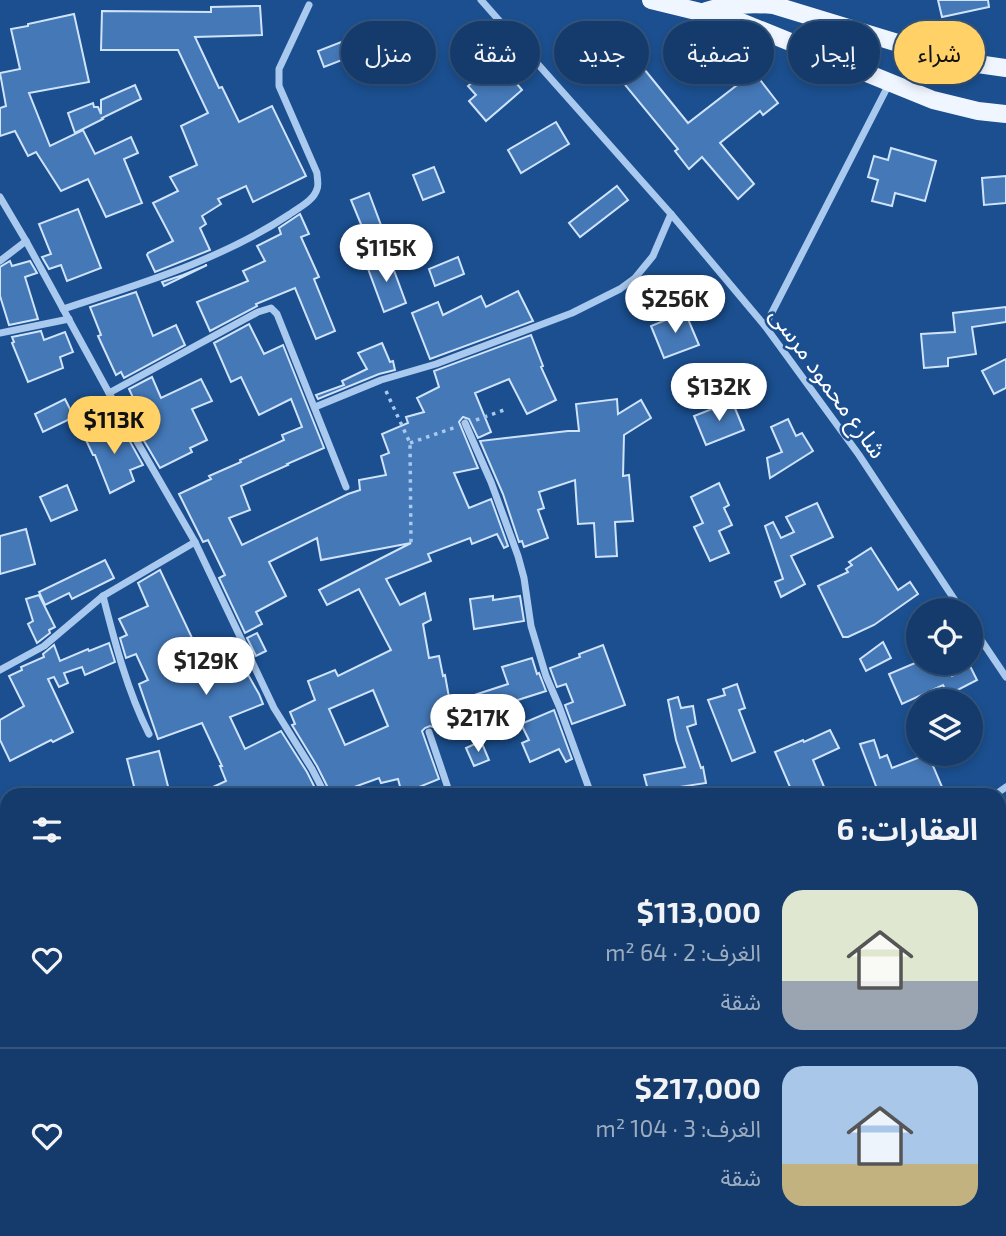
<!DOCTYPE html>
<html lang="ar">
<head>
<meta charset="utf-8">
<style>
	:root { --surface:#143b6b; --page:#1d4271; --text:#f1f3f6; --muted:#9dadc1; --line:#33557e; --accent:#ffd166 }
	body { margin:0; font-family:"Exo 2","Noto Sans Arabic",sans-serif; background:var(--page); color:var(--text); direction:rtl; height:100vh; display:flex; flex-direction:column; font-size:26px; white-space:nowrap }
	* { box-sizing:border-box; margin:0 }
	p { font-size:23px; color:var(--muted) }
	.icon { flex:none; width:38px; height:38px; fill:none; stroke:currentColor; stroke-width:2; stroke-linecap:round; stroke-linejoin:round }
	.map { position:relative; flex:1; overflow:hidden; direction:ltr }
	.side { position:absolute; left:0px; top:788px; width:1006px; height:450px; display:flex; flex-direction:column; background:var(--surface); border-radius:21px 21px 0 0; box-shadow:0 4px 10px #0003,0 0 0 2px var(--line); direction:rtl }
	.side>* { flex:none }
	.guide { position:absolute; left:21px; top:21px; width:964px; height:63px; direction:rtl; display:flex; gap:14px }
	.controls { position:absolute; left:906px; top:598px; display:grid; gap:14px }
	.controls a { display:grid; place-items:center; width:77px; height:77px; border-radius:50%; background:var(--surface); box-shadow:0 4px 10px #0003,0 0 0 2px var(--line); font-size:35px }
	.price { position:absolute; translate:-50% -60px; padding:0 16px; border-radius:24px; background:#fff; color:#222; font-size:23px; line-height:46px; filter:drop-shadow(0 2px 4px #0008) }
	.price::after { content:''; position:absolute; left:50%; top:42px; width:21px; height:16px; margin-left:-10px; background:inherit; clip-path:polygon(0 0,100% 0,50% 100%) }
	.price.current { background:var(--accent); color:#111 }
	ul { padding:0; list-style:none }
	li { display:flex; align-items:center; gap:21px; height:175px; padding:0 28px }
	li+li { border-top:2px solid var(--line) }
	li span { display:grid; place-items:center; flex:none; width:196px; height:140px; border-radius:21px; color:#555 }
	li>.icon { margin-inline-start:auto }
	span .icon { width:84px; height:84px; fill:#fffc; stroke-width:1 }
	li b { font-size:30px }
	h2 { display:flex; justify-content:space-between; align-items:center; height:84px; padding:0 28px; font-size:30px }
	.pill { padding:0 24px; border-radius:32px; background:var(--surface); box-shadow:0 4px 10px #0003,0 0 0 2px var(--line); font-size:24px; line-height:63px }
	.pill.current { background:var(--accent); color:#111 }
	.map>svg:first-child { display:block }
	.building { fill:#4478b7; stroke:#cfe3fa; stroke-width:2; fill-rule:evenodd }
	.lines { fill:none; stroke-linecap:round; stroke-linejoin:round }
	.path { stroke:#a9c9ee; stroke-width:3.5; stroke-dasharray:3.5 5; stroke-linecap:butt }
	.street { stroke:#a9c9ee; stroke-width:7 }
	.primary { stroke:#f0f6ff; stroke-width:18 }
	.labels { text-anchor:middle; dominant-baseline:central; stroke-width:5; stroke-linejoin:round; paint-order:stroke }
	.street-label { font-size:24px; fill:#fff; stroke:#1b4f8f }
</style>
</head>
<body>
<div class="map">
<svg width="1006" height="1236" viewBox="0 0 1006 1236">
	<rect width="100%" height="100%" fill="#1b4f8f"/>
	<g class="building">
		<polygon points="938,0 988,0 989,7 942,17"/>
		<polygon points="260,6 262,35 195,37 219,88 222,87 239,122 272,106 306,176 253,202 246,186 218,199 221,204 202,216 206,224 200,228 210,250 155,272 147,255 148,253 173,241 153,203 178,191 170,177 197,165 181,126 208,113 178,50 101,50 102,11 211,12 211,7"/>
		<polygon points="74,14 89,82 29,93 50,146 83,130 95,154 131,137 138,153 124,159 142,203 106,217 88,179 61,191 36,152 28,156 15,131 0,136 0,108 6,106 0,73 20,69 11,29 28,26 28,24"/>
		<polygon points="605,22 626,40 601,71 580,54"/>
		<polygon points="688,34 745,40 744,56 687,50"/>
		<polygon points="349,39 355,55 324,67 318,51"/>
		<polygon points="498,61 522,90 486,121 469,101 476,95 468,86"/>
		<polygon points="640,64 688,123 754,72 778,103 763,115 760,111 720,143 754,184 738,199 702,157 689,169 675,151 678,149 621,80"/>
		<polygon points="135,85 141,99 102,118 103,119 75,133 68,113 93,103 94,107 98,107 101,114 101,100"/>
		<polygon points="556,122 569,144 521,173 508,150"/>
		<polygon points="891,148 936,161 925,201 895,193 892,206 872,201 878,180 868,177 874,156 888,160"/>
		<polygon points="434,167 444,192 423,200 413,175"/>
		<polygon points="1006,176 1006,203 984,205 982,178"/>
		<polygon points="617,186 628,200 580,237 569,223"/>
		<polygon points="369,193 388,244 372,251 351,200"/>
		<polygon points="78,209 101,268 67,281 61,265 49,269 42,257 51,254 39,224"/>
		<polygon points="300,214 309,234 301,237 319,277 314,279 335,331 316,339 295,288 256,304 257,306 210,331 197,302 248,281 243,271 265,261 257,246 281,234 279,228"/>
		<polygon points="389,257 406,303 384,312 367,266"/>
		<polygon points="458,257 464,274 435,286 429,269"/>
		<polygon points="10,261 12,266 30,261 37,273 25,277 38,319 9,325 0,296 0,267"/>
		<polygon points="207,265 164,286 162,282 183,275"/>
		<polygon points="518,291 533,321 430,359 412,313 438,302 443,315 481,296 486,307"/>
		<polygon points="136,292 153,336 176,325 185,345 124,378 121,372 116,375 98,336 101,335 90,307"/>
		<polygon points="1006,307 1006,322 972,327 976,354 948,358 948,366 924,368 921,334 955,332 953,313"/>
		<polygon points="685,312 699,345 664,358 651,326"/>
		<path d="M249,324L264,354L283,345L324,448L287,464L288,465L241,486L250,510L229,518L242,545L348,494L360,490L359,480L386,475L381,456L389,453L382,434L408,423L406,417L424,412L417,398L439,387L434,371L531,335L543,366L541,367L556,400L527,414L509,379L475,393L491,432L478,438L469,419L463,417L459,422L478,468L454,473L469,508L491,499L508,546L504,548L497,534L472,544L470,538L428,554L431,561L386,579L400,605L425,593L431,620L423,624L429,658L439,656L443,676L445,675L450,703L508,684L502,667L532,658L537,674L539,673L546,691L433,727L430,726L425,728L422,731L439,779L402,794L398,779L381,783L379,778L335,794H331L317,766L292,725L295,724L290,712L315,700L308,681L335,670L338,676L391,650L359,589L327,605L319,590L411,543L321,560L317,538L269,562L286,596L256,612L262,624L245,633L219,578L225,575L208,540L203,542L179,494L211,479L209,476L241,462L240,460L284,440L282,435L302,427L291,399L259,415L241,377L231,382L214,343ZM373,690L388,726L345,745L329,709Z"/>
		<polygon points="41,331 44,340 65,332 73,352 60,357 63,368 28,382 12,343 14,342 12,337"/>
		<polygon points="382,343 390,362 393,361 395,370 379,374 318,399 316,395 344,385 342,381 367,369 358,353"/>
		<polygon points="1006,359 1006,388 994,394 982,371"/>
		<polygon points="152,377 161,398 201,379 212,401 192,409 207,440 190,448 192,452 160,468 130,417 133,415 129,407 136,404 129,389"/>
		<polygon points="65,399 74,417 43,432 35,414"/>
		<polygon points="617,399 618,414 641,400 651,418 624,435 623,476 629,475 633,521 615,522 617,556 596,557 594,523 578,524 575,480 539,492 544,508 538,510 548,538 524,547 522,541 519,542 503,494 480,441 568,431 579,431 576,404"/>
		<polygon points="732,401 744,430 706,445 694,416"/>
		<polygon points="788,419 796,436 802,433 813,451 770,478 767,458 782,452 771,427"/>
		<polygon points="119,422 143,465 130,470 134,481 110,493 95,455 93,455 85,438"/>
		<polygon points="719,483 729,505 724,508 732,525 719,531 729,553 710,561 694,527 703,523 691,497"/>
		<polygon points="67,485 77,510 51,521 40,497"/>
		<polygon points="817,503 833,537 791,556 805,584 781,597 775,582 783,579 765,526 773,522 781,538 794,532 786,517"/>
		<polygon points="26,529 35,564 0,574 0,536"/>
		<polygon points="871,548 898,590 910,582 918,594 874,625 848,637 843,637 818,586 848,572 846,569 852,565 849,562"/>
		<polygon points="105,560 114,578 72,599 69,593 45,605 39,592"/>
		<polygon points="160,570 200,655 212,649 215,653 236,643 245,662 242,664 259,694 263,704 230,717 245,749 281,731 307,772 318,794 198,794 226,781 220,766 222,766 202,723 158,739 139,684 148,680 136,654 126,658 120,638 127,635 119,619 148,606 138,583"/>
		<polygon points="39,595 55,627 49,630 50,633 37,643 28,624 33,621 26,599"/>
		<polygon points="493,596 493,600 520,596 524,621 474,629 470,599"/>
		<polygon points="257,633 266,651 256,656 247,638"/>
		<polygon points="883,642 891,658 866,671 860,659"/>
		<polygon points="109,643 115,662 85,675 82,667 64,673 68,683 59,687 54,677 48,679 73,732 53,742 51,740 10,761 0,740 0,720 24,706 9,676 22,670 21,667 44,657 43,654 54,645 60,661 88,649 89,651"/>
		<polygon points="603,645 625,705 572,724 565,705 573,702 566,684 557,687 550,668 580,657 579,654"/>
		<polygon points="915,663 945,663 952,676 970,666 977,680 948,695 943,685 902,704 889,674"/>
		<polygon points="737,684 745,708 739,710 755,752 732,761 708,700 725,695 723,689"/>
		<polygon points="678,697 681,708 693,706 696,724 687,727 701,768 703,767 706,783 679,787 679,790 649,794 644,775 685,767 676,740 668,700"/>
		<polygon points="554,710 572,759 566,762 559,749 530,762 522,743 529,740 521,724"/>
		<polygon points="830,730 839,748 813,760 827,794 793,794 775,752 803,740 804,742"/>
		<polygon points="874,740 880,758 887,755 892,768 928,754 945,794 879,794 860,744"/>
		<polygon points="481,741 489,760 474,766 466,748"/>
		<polygon points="159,751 170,794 136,794 127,759"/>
	</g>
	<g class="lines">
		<g class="path">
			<polyline points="386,391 410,443 411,545"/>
			<polyline points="476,420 504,410"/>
			<polyline points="410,443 456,427"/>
		</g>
		<g class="street">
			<polyline points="481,0 671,214 765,326 859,455 962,611"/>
			<polyline points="0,197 26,241 109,393 195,542 274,708 312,769 325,794"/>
			<polyline points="0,261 26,241"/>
			<path d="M63,309C142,283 221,260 290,214C300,207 314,200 317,189C319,185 317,177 317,173L279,86V69L309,5"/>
			<polyline points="765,326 889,84"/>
			<polyline points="0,333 69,319"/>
			<polyline points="109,393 258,312 271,308 277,314 346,487"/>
			<polyline points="315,407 381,380 436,364 572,313 620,289 635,278 653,256 671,214"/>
			<polyline points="465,423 491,482 518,556 524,578 531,626 546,676 559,706 591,794"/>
			<path d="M103,596C115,643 127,690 149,734"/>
			<polyline points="971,625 1006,677"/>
			<polyline points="0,670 44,646 103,596 195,542"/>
			<polyline points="429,732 450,794"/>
			<polyline points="996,794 1006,787"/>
			<polyline points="0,1012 7,1013"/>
			<polyline points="0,1090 7,1087"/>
			<polyline points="898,1230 901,1236"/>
			<polyline points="992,1236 1006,1228"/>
		</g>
		<g class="primary">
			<polyline points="651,0 741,22 933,100 978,111 1006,114"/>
			<path d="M706,11C729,4 750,3 773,5L957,61L1006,68"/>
		</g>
	</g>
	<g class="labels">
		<g class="street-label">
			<text transform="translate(829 382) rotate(54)">شارع محمود مرسى</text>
		</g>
	</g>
</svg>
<div class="controls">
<a><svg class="icon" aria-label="locate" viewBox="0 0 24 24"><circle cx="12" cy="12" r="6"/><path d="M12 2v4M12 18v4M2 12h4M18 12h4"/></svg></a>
<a><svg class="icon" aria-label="layers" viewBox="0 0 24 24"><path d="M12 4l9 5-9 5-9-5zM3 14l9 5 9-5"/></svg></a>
</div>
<b class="price" style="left:386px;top:284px">$115K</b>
<b class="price" style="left:675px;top:335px">$256K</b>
<b class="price" style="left:719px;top:423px">$132K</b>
<b class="price current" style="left:114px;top:456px">$113K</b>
<b class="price" style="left:206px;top:697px">$129K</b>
<b class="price" style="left:478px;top:754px">$217K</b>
<div class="guide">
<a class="pill current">شراء</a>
<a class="pill">إيجار</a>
<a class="pill">تصفية</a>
<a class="pill">جديد</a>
<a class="pill">شقة</a>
<a class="pill">منزل</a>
</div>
<section class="side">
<h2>العقارات: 6<svg class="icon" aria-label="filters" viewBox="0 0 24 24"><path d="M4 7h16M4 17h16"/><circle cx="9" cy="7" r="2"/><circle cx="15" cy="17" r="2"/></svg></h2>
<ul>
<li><span style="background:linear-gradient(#dfe7d0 65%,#9aa5b1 0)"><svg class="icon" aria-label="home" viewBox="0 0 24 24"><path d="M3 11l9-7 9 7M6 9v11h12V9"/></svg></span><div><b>$113,000</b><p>الغرف: 2 · 64 m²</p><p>شقة</p></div><svg class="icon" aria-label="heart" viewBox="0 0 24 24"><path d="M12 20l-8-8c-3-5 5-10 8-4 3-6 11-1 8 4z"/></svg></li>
<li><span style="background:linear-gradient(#a9c7e8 70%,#c2b280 0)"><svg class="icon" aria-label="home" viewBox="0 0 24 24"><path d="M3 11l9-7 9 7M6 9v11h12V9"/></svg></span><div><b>$217,000</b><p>الغرف: 3 · 104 m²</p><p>شقة</p></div><svg class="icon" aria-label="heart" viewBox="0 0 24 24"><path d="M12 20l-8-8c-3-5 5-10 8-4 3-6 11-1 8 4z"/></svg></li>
</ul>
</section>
</div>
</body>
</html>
